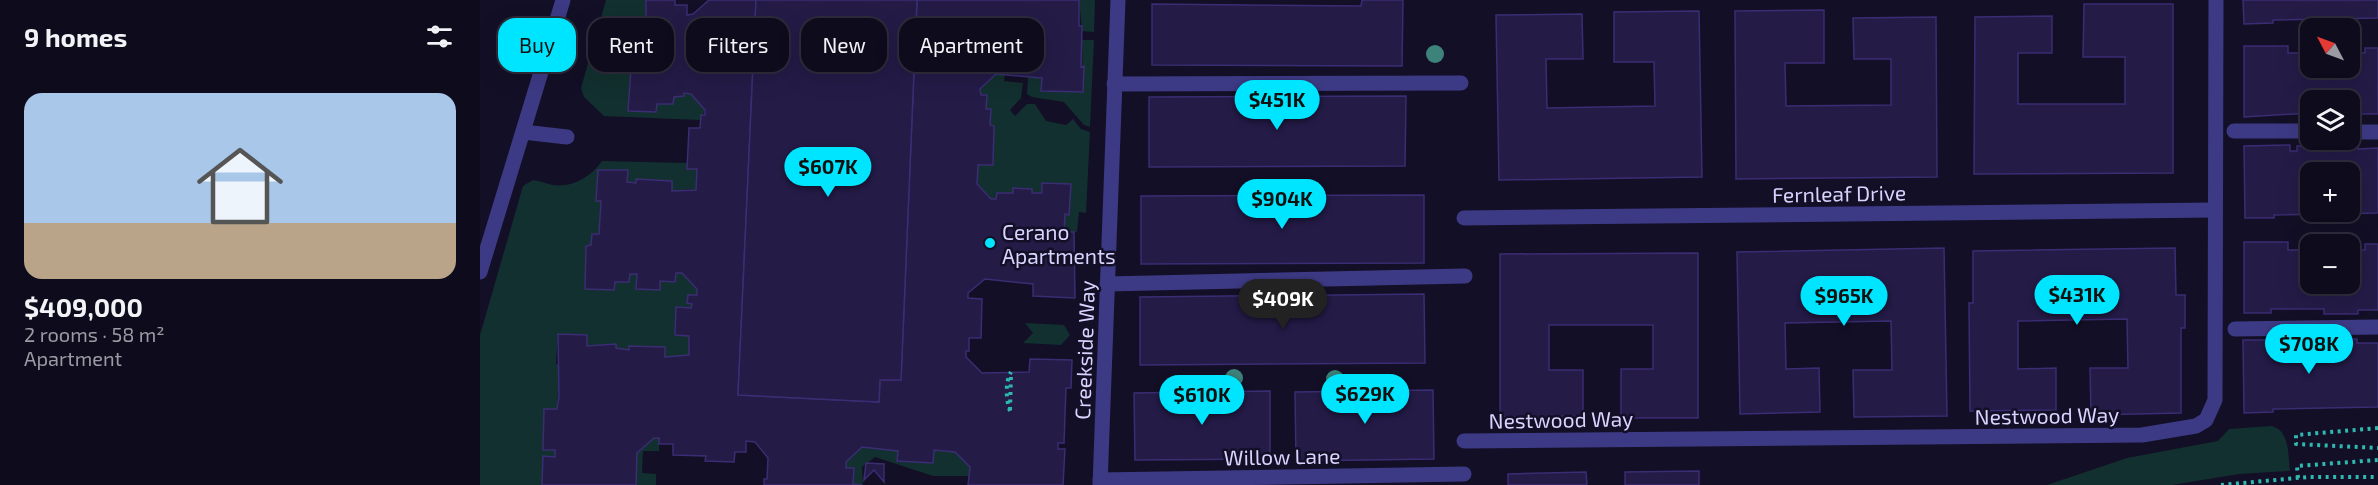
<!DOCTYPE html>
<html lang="en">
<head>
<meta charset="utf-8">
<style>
	:root { --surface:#0e0b1c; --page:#171425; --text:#f1f3f6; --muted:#9b9ba3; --line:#2e2b3b; --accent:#00e5ff }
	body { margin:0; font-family:"Exo 2",sans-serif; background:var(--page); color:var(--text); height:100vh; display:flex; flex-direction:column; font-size:22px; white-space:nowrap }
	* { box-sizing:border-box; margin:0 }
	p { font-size:20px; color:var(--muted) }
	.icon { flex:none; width:33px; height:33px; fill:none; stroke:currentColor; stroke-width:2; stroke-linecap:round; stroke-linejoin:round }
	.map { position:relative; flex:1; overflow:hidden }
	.panel { display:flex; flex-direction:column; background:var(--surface); width:480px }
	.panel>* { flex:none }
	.guide { position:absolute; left:18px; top:18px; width:570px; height:54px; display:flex; gap:12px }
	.needle { width:39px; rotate:311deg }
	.fabs { position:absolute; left:1820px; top:18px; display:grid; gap:12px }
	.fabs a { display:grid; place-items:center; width:60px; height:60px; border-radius:12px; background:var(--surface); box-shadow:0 6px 24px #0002,0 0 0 2px var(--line); font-size:30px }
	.price { position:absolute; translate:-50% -51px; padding:0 14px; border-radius:21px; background:var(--accent); color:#111; font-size:20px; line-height:39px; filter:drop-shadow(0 2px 3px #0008) }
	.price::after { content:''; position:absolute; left:50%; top:36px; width:18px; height:14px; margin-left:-9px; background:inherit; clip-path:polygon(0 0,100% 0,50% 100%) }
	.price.selected { background:#222; color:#fff }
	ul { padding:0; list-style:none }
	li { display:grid; align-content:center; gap:12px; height:318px; padding:0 24px }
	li+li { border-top:2px solid var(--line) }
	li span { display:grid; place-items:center; height:186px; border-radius:18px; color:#555 }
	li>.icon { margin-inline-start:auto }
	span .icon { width:108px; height:108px; fill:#fffc; stroke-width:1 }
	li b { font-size:26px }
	h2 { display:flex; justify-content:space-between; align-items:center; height:72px; padding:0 24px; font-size:26px }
	.pill { padding:0 21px; border-radius:18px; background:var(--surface); box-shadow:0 6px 24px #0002,0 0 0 2px var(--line); font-size:21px; line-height:54px }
	.pill.selected { background:var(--accent); color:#111 }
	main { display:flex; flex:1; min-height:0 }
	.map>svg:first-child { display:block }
	.green { fill:#12302f }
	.building { fill:#241b47; stroke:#3b2d73; stroke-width:1.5; fill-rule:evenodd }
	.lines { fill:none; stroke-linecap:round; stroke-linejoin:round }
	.path { stroke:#2fb8b0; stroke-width:4; stroke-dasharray:3 4.5; stroke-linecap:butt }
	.minor { stroke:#3d3a85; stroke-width:15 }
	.tree { fill:#3d827b }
	.poi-dot { fill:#00e5ff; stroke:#130f26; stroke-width:2 }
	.labels { text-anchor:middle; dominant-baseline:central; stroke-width:5; stroke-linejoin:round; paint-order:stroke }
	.street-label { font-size:21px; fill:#d9d4ff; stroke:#130f26 }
	.poi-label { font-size:21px; fill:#d9d4ff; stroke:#130f26; text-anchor:start }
</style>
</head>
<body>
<main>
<section class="panel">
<h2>9 homes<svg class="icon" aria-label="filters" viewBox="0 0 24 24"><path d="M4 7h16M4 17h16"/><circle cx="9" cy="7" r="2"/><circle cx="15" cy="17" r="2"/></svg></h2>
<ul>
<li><span style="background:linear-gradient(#a9c7e8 70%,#b9a48a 0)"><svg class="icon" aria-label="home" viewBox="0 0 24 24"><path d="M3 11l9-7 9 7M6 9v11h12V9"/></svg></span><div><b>$409,000</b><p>2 rooms · 58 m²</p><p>Apartment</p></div></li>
</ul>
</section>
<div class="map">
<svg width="1898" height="485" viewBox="0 0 1898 485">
	<rect width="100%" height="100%" fill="#130f26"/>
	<g class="green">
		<polygon points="126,0 166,0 166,55 153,55 148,111 176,112 177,104 193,104 194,97 203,96 204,93 211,94 225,110 220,120 124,116 104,97 101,88"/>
		<polygon points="599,0 615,0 614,32 602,31"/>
		<polygon points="602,40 614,40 610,127 604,125 584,102 552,97 547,94 548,77 562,78 562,91 603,92"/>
		<polygon points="516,74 525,74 524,81 543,83 541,98 530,110 535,116 547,104 555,104 566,121 586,125 593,119 601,129 610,132 606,213 599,212 597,232 584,232 585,214 589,214 590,184 563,183 562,193 552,193 552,189 533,188 533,193 517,193 516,199 511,199 497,184 498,165 513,165 514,126 510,125 511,109 506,109 507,96 501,95 500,89"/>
		<path d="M122,161L207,163V169H217L216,190L205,189L204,192L192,191V181L156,179V183L147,182V170H118L116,200L121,201L119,234H112L111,245L106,246L105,289L133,290L135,282H149L150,274H157L156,289L180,290V281L195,282L196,273H202L217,289V295H208L207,303L212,304L211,308L197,307L195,334L209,336V355L185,357L184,347L149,346V350L136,348L135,344L107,346V335L78,334L76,364L80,365L77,409H64L63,449L75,450V457H63L62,485H0V335L43,186L53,180C60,181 65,183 72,185C92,188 111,177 122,161Z"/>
		<polygon points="545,323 584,325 590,335 581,345 543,343 553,333"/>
		<path d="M1792,426C1810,431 1808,455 1810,471L1759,474L1692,485H1567L1647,458L1738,441L1749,429Z"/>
		<polygon points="174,438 179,438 179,451 163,451 162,473 176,474 176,485 156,485 157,453"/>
		<polygon points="382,447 418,451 418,461 453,463 454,450 475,452 490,467 489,476 453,476 395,457 382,467 383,485 373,484 374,468 366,468 366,462"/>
	</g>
	<g class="building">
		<polygon points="166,0 195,0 195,5 207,5 207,15 213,14 229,0 276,0 258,395 399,402 400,380 421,380 437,0 599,0 599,26 602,26 601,67 604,66 603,92 561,91 562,78 516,74 500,89 501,95 507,95 506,109 511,109 510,125 514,126 513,165 498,165 497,184 511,199 516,199 517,193 533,193 533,188 552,189 552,193 562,193 562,183 591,184 589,215 585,214 584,232 594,232 595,298 553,296 553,284 505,279 488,293 488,298 502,299 501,338 489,338 489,351 486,351 486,357 502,373 549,372 550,359 592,360 591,388 586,388 584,443 578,443 578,449 585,449 583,485 488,485 490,467 475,452 454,450 453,463 417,461 418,451 382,447 366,462 366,468 374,468 373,484 382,485 284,485 284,479 287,479 288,458 275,442 266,441 266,452 255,452 254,462 225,461 226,456 193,455 193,444 179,444 179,438 174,438 157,453 156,485 62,485 63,456 75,457 75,450 63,450 64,409 77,409 79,396 78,334 107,335 107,346 136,344 136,348 149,350 149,346 185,347 185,357 209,355 209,336 195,335 196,307 211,308 212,304 207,303 208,295 217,295 217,289 202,273 196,273 195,282 180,281 180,290 156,289 157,274 150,274 149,282 135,282 134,290 105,289 106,246 111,245 112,234 119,234 121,201 116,201 118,170 148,170 147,182 156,183 156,179 192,181 192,191 216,190 217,169 207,169 209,128 220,128 221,115 225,115 225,110 211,94 204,93 204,96 194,97 193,104 177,104 176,112 148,111 152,55 166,55"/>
		<polygon points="276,0 437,0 421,380 400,380 399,402 258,395"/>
		<polygon points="882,0 923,0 922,66 672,65 672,4 881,6"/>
		<polygon points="1763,0 1898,0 1898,18 1793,20 1793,23 1764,24"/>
		<polygon points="1604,4 1693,4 1693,173 1494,174 1495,17 1572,16 1572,53 1538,53 1538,104 1645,104 1645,57 1603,57"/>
		<polygon points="1344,10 1344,63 1305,63 1306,106 1411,105 1411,59 1374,59 1373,18 1456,17 1457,177 1256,179 1255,11"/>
		<polygon points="1219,11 1222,177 1019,180 1016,15 1102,14 1103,59 1066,59 1067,108 1175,106 1174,62 1134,62 1134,12"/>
		<polygon points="1764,46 1808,46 1808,53 1830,53 1830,68 1869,68 1869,53 1885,53 1885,48 1898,48 1898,114 1877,114 1878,118 1869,118 1869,100 1830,100 1830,113 1764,117"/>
		<polygon points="926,96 925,166 669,167 669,97"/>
		<path d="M1810,145V151H1817V146L1850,145V150H1860V145H1878V149L1898,148V213L1794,215V218H1765L1764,146ZM1830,172H1869V212H1830Z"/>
		<polygon points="944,195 944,263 661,264 661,196"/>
		<polygon points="1764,242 1808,242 1808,250 1830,250 1830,284 1869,284 1869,250 1885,250 1885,244 1898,244 1898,310 1878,310 1878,314 1844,314 1844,309 1791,309 1791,313 1764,313"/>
		<polygon points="1464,248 1467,416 1374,417 1373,370 1412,370 1411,321 1305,323 1306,369 1339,368 1340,412 1260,414 1257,252"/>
		<polygon points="1695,248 1696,295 1705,295 1705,328 1701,328 1701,413 1611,415 1610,368 1648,368 1647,319 1538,321 1538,369 1576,368 1576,410 1490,411 1489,303 1493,303 1493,251"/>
		<polygon points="1218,253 1218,418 1141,418 1141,369 1173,369 1173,325 1069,325 1069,370 1103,370 1103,416 1020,417 1020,254"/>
		<polygon points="944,294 945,363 660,365 660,297"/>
		<polygon points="1849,339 1849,344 1859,344 1859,339 1877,339 1877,343 1898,343 1898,407 1793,409 1793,412 1764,413 1763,340 1809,340 1809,345 1816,345 1816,340"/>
		<polygon points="953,390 954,459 816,461 815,392"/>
		<polygon points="790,391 790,459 655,460 654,393"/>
		<polygon points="386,463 404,464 404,482 394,470 384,480"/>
		<polygon points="1219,471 1219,485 1145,485 1145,472"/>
		<polygon points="1106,472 1107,485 1028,485 1028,474"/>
	</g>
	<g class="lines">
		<g class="path">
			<polyline points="530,410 531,373"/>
			<path d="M530,411C526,400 525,382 531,372"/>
			<polyline points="1898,428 1816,435 1816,444 1898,448"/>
			<polyline points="1818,478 1817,466 1898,460"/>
			<polyline points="1741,485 1828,477 1898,477"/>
		</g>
		<g class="minor">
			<polyline points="634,84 981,83"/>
			<polyline points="1754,131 1830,131"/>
			<polyline points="43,132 87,137"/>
			<polyline points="1869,132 1898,132"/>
			<polyline points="984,218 1735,210"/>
			<polyline points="0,272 83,0"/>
			<polyline points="627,284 985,276"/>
			<polyline points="1755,329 1898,327"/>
			<polyline points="984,441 1662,435 1716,426 1726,420 1735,400 1736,0"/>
			<polyline points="620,480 984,474"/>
			<polyline points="620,485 638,0"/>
		</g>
	</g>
	<g class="tree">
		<circle cx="955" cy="54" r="9"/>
		<circle cx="754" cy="378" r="9"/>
		<circle cx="855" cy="379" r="9"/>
	</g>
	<circle class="poi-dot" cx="510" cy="243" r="6"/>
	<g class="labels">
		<g class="street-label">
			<text transform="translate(1359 193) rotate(-1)">Fernleaf Drive</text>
			<text transform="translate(604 350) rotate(-88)">Creekside Way</text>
			<text transform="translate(1567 415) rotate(-1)">Nestwood Way</text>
			<text transform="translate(1081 419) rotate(-1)">Nestwood Way</text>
			<text transform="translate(802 456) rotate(-1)">Willow Lane</text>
		</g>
		<g class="poi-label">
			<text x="522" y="231">Cerano<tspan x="522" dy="24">Apartments</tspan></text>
		</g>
	</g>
</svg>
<div class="fabs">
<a><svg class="needle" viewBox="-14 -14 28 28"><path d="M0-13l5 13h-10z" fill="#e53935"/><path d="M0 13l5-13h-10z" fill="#9b9ba3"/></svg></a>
<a><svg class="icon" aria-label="layers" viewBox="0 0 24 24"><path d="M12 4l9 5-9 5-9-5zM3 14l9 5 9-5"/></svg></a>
<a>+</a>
<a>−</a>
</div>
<b class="price" style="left:797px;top:131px">$451K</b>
<b class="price" style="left:348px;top:198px">$607K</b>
<b class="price" style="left:802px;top:230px">$904K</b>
<b class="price" style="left:1597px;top:326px">$431K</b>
<b class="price" style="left:1364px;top:327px">$965K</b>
<b class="price selected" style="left:803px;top:330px">$409K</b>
<b class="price" style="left:1829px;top:375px">$708K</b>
<b class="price" style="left:885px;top:425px">$629K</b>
<b class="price" style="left:722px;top:426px">$610K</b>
<div class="guide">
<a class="pill selected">Buy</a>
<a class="pill">Rent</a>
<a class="pill">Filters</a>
<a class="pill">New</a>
<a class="pill">Apartment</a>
</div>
</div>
</main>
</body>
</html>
